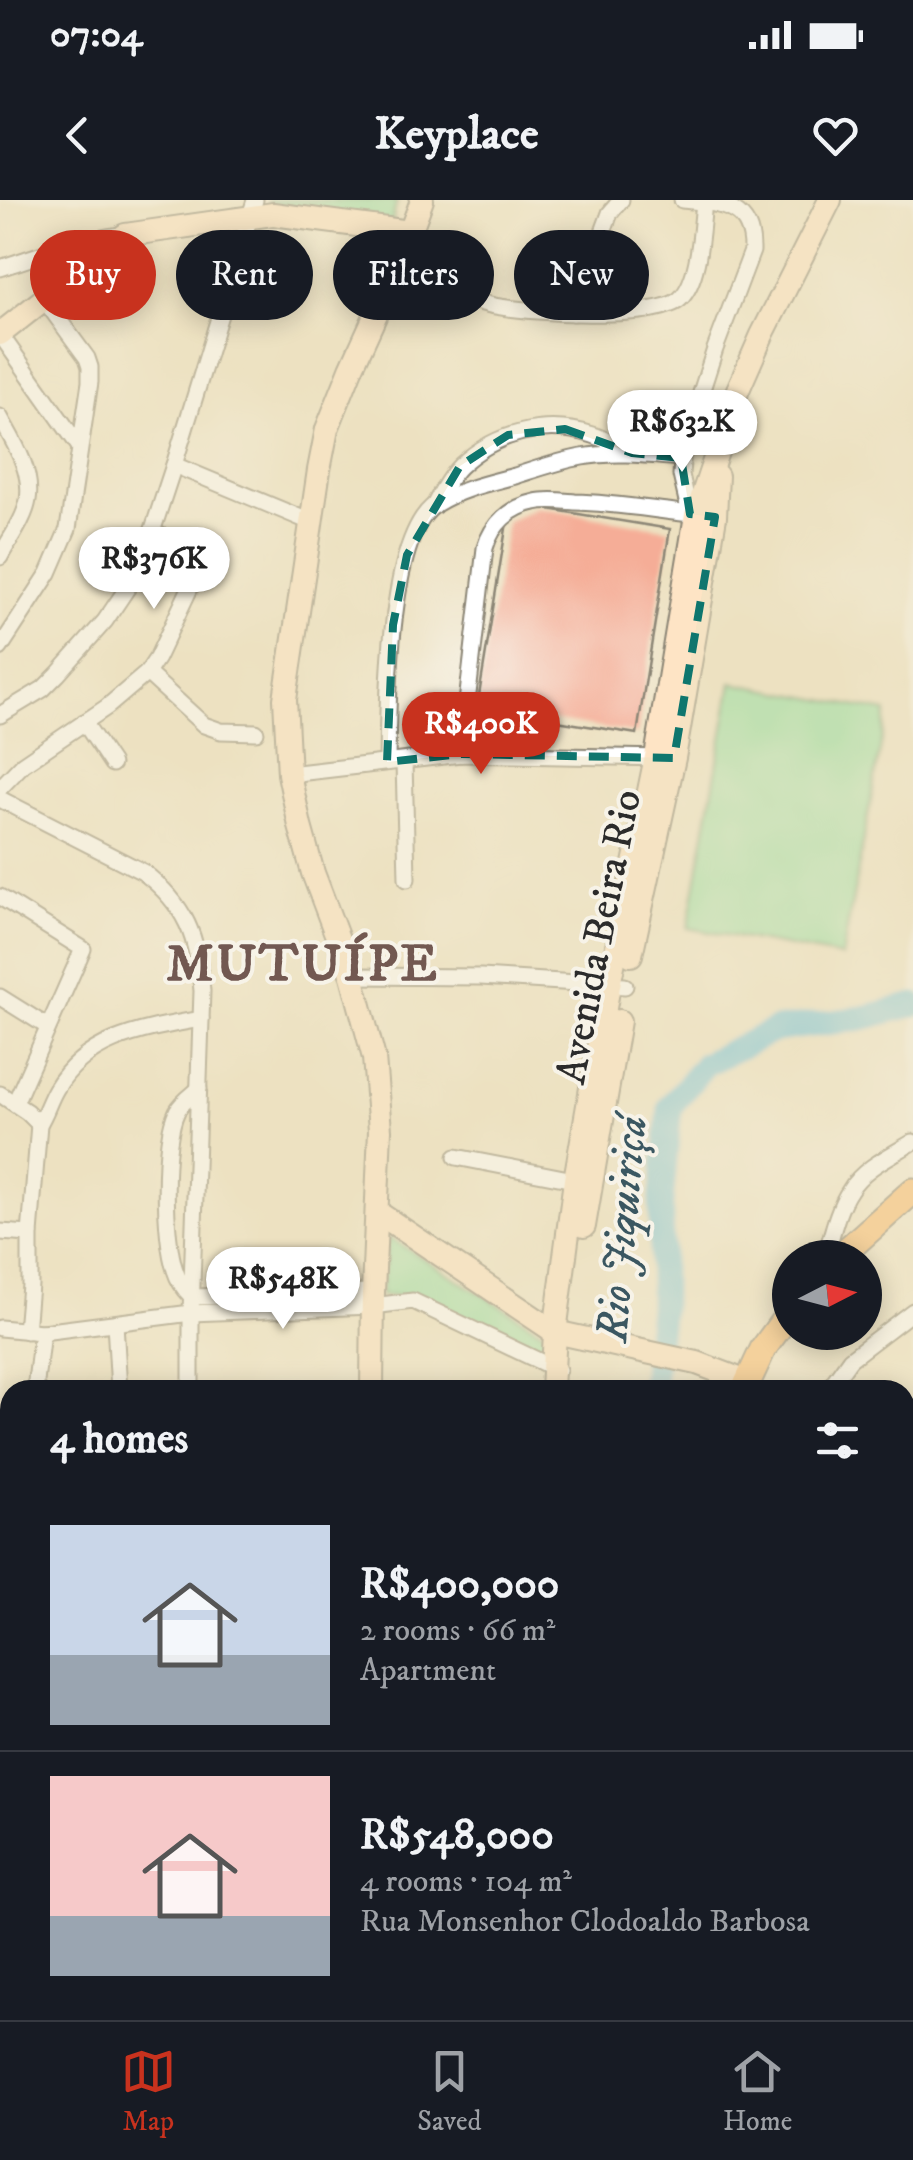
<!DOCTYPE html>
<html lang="en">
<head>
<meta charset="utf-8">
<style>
	:root { --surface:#171b24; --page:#242831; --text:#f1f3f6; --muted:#9ea1a6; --line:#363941; --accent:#c8321e }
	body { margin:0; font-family:"IM FELL DW Pica",serif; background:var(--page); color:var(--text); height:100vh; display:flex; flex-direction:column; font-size:38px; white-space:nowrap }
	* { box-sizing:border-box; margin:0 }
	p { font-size:32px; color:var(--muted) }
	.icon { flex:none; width:55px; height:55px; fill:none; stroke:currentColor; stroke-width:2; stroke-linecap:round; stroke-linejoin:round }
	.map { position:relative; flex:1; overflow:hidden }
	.details { position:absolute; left:0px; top:1180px; width:915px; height:640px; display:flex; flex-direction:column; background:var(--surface); border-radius:30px 30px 0 0; box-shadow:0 5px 25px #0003 }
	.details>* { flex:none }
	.top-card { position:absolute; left:30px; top:30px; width:855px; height:90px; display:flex; gap:20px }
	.needle { width:65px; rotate:84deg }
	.controls { position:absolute; left:772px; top:1040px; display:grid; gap:20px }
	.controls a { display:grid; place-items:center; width:110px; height:110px; border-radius:50%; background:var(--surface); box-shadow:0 5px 25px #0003; font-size:50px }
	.price { position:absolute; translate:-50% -85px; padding:0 22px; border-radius:35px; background:#fff; color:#222; font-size:32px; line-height:65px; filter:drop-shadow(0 2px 5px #0008) }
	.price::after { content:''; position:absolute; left:50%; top:60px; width:30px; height:22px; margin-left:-15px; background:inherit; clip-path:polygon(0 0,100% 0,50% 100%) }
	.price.current { background:var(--accent); color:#fff }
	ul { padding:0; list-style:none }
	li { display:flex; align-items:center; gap:30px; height:250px; padding:0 50px }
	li+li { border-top:2px solid var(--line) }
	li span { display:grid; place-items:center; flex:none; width:280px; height:200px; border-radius:0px; color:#555 }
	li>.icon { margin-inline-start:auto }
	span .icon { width:120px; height:120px; fill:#fffc; stroke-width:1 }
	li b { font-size:42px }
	h2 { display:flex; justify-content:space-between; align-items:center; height:120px; padding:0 50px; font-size:42px }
	.tag { padding:0 35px; border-radius:45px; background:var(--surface); box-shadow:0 5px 25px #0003; font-size:35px; line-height:90px }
	.tag.current { background:var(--accent); color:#fff }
	.status { display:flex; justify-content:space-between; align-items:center; height:70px; padding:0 50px; background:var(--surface); direction:ltr }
	.status svg { height:28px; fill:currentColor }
	header { display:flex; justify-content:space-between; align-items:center; height:130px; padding:0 50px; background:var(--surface); font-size:45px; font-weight:800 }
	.menu { display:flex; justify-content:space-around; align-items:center; height:140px; border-top:2px solid var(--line); background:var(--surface); font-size:28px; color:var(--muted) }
	.menu a { display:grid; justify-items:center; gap:5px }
	.menu .current { color:var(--accent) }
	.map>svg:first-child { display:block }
	.green { fill:#8bde9f; stroke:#5b8465; stroke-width:2.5 }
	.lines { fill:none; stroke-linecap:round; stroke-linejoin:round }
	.river { stroke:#60bdde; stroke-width:25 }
	.building { fill:#f5ad97 }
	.street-casing { stroke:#8c8676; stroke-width:19 }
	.secondary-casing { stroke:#8c8676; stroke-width:26 }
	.primary-casing { stroke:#8c8676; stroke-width:29 }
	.street { stroke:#fff; stroke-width:15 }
	.secondary { stroke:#fee4c5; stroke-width:22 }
	.primary { stroke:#fdbc6f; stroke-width:25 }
	.marked { fill:none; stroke:#0f766e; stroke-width:8; stroke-dasharray:20 12; stroke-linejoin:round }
	.labels { text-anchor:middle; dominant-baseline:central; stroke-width:8; stroke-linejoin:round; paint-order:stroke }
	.street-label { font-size:42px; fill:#2b2b2b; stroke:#f7f3e8 }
	.water-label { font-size:45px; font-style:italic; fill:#3b5761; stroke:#f7f3e8 }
	.district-label { font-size:52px; font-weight:bold; letter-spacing:2.5px; fill:#725851; stroke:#f7f3e8 }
</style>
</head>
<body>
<div class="status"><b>07:04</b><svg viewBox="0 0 49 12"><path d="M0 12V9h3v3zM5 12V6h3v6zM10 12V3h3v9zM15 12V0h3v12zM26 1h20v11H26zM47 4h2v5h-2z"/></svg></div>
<header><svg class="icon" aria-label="back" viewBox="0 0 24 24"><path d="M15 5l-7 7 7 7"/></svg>Keyplace<svg class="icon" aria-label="heart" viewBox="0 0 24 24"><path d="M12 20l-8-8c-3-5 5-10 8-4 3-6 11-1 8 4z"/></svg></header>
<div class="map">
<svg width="913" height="1820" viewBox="0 0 913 1820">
	<rect width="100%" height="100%" fill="#f7f3e8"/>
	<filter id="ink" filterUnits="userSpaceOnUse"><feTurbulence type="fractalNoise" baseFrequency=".01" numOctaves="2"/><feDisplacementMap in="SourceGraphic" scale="20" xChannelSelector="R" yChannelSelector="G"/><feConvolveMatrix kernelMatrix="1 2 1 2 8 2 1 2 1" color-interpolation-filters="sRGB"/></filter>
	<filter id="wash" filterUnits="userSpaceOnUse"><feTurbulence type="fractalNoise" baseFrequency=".0048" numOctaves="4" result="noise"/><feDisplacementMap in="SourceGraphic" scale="40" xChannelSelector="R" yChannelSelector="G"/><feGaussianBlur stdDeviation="2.25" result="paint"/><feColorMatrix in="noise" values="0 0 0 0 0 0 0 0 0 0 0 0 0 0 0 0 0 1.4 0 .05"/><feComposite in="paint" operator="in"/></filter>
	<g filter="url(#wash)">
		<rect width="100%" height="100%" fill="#ede1c1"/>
		<g class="green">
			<polygon points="268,0 397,0 392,23 268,4"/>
			<polygon points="732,483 887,512 842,757 688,728"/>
			<polygon points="388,1037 549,1135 547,1161 414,1096 380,1096"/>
		</g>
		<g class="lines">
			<g class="river">
				<polyline points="652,1190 661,1108 661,1005 670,907 705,864 775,830 863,818 913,805"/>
				<polyline points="738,1810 742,1820"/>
			</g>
		</g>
		<g id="blocks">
			<polygon class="building" points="536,307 670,329 637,534 477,508 507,322"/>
		</g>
	</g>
	<g filter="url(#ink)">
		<use href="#blocks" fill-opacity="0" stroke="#8c8676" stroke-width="2.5"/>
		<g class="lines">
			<defs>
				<g id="street">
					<path d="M682,0C719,4 753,4 752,51L715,149L683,249L681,275L690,314"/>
					<path d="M0,68C40,55 79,40 121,35"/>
					<path d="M396,70C427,83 457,97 490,105C524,113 656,121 680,99C700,80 701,28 704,2"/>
					<polyline points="573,113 610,13 621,0"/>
					<polyline points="0,134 79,246"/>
					<path d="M0,217C13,241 33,271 28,300C25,319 9,340 0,357"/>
					<polyline points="174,265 313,323"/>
					<path d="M434,306C441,292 449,277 460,266C496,232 546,220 593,235C605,239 617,246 629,251"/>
					<polyline points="0,448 49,373 68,329 90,182 90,167 87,158 43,98"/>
					<polyline points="147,473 157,458 198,371 198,357 193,350 152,332"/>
					<polyline points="0,515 43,489 58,474 105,421 132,381 152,332 174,265 255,0"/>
					<polyline points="84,522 112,564"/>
					<path d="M461,554L485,348C492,324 510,307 535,302C547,299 562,301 575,302C617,303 659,311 702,315"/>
					<path d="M387,562C388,507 387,336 436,304C460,289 489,283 515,276C537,269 559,261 582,257C615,251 647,255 681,258"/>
					<polyline points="404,562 407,679"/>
					<polyline points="289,574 461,554 664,558"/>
					<polyline points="0,588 23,564 107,507 147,473 204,525 221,531 256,532"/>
					<path d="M0,599L143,672C186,705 198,737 202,791L191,1113V1190"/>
					<polyline points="0,697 83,749 15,903"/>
					<polyline points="352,776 481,777 625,786"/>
					<polyline points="0,797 48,827"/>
					<path d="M199,889C191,896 182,902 177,911C162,941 164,1039 175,1070C178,1080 184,1089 192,1097L373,1092"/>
					<path d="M0,894L27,912L39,924C46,913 49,901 56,889C87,836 147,829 201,819"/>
					<polyline points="456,957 584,982"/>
					<polyline points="0,1032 30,1034"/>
					<path d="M825,1058C832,1035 837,1009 850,990C863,968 892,955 913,942"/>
					<polyline points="115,1123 119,1190"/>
					<polyline points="0,1128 42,1132 191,1113 373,1106 413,1101 558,1170"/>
					<polyline points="26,1131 30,1085 30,1034 39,924"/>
					<polyline points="35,1190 42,1132"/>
					<polyline points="828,1190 850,1159 913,1111"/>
					<polyline points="0,1328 10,1285"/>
					<polyline points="905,1414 913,1411"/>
					<polyline points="0,1438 10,1467"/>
					<polyline points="0,1622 10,1635"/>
					<polyline points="157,1810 171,1820"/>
					<polyline points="336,1810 340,1820"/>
					<polyline points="250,1820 268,1810"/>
				</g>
				<g id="secondary">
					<polyline points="0,134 125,35 273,14 410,32"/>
					<polyline points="631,755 674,558 715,317 717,276"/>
					<polyline points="377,1012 555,1132 697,1163 747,1182"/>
					<polyline points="584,1026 619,821"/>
					<polyline points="372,1190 373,1092 380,930 374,858 352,776 313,673 300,626 289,574 285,499 319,270 327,229 351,169 396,70 422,0"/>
					<polyline points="552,1190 555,1132 575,980 609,785 656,557 696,315 737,192 762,135 830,0"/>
					<polyline points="455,1810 458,1820"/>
				</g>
				<g id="primary">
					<polyline points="838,1058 913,991"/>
					<polyline points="744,1190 763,1149 790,1112"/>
					<polyline points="905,1499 913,1495"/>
					<polyline points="597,1810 600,1820"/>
				</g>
			</defs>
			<use href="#street" class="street-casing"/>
			<use href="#secondary" class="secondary-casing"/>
			<use href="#primary" class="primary-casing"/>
			<use href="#street" class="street"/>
			<use href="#secondary" class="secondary"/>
			<use href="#primary" class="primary"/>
		</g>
	</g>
	<path d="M0 0H913V1820H0ZM565,229L632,253L681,258L690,314L715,317L674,558L461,554L387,562L393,425L407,355L460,266L508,235Z" fill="#ede1c1" fill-opacity=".55" fill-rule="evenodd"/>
	<path class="marked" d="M565,229L632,253L681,258L690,314L715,317L674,558L461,554L387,562L393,425L407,355L460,266L508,235Z"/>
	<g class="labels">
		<g class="street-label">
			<text transform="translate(600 737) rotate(-79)">Avenida Beira Rio</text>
		</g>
		<g class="water-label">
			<text transform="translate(623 1029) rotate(-85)">Rio Jiquiriçá</text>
		</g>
		<g class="district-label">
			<text x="303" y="765">MUTUÍPE</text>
		</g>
	</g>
</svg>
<div class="controls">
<a><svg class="needle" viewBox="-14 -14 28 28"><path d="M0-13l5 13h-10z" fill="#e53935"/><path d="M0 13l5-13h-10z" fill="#9ea1a6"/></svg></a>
</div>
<b class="price" style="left:682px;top:275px">R$632K</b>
<b class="price" style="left:154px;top:412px">R$376K</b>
<b class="price current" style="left:481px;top:577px">R$400K</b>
<b class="price" style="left:283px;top:1132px">R$548K</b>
<div class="top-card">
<a class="tag current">Buy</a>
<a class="tag">Rent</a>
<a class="tag">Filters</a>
<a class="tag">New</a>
</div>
<section class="details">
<h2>4 homes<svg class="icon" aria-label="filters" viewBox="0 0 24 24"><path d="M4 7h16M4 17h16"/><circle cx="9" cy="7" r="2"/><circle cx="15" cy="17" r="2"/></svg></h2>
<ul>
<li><span style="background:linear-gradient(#c9d6e8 65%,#9aa5b1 0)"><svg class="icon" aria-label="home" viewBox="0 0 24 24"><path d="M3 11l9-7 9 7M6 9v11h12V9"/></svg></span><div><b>R$400,000</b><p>2 rooms · 66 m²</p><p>Apartment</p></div></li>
<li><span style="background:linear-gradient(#f6c9c9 70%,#9aa5b1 0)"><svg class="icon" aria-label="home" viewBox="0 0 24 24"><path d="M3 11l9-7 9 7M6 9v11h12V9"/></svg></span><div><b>R$548,000</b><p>4 rooms · 104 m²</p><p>Rua Monsenhor Clodoaldo Barbosa</p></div></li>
</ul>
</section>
</div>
<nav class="menu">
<a class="current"><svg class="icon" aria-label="map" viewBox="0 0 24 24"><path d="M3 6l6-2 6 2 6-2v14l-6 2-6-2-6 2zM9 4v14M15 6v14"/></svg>Map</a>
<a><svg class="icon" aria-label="saved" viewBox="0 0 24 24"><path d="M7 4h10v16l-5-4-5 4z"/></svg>Saved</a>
<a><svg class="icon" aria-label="home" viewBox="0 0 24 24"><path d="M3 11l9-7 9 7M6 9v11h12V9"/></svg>Home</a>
</nav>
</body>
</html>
